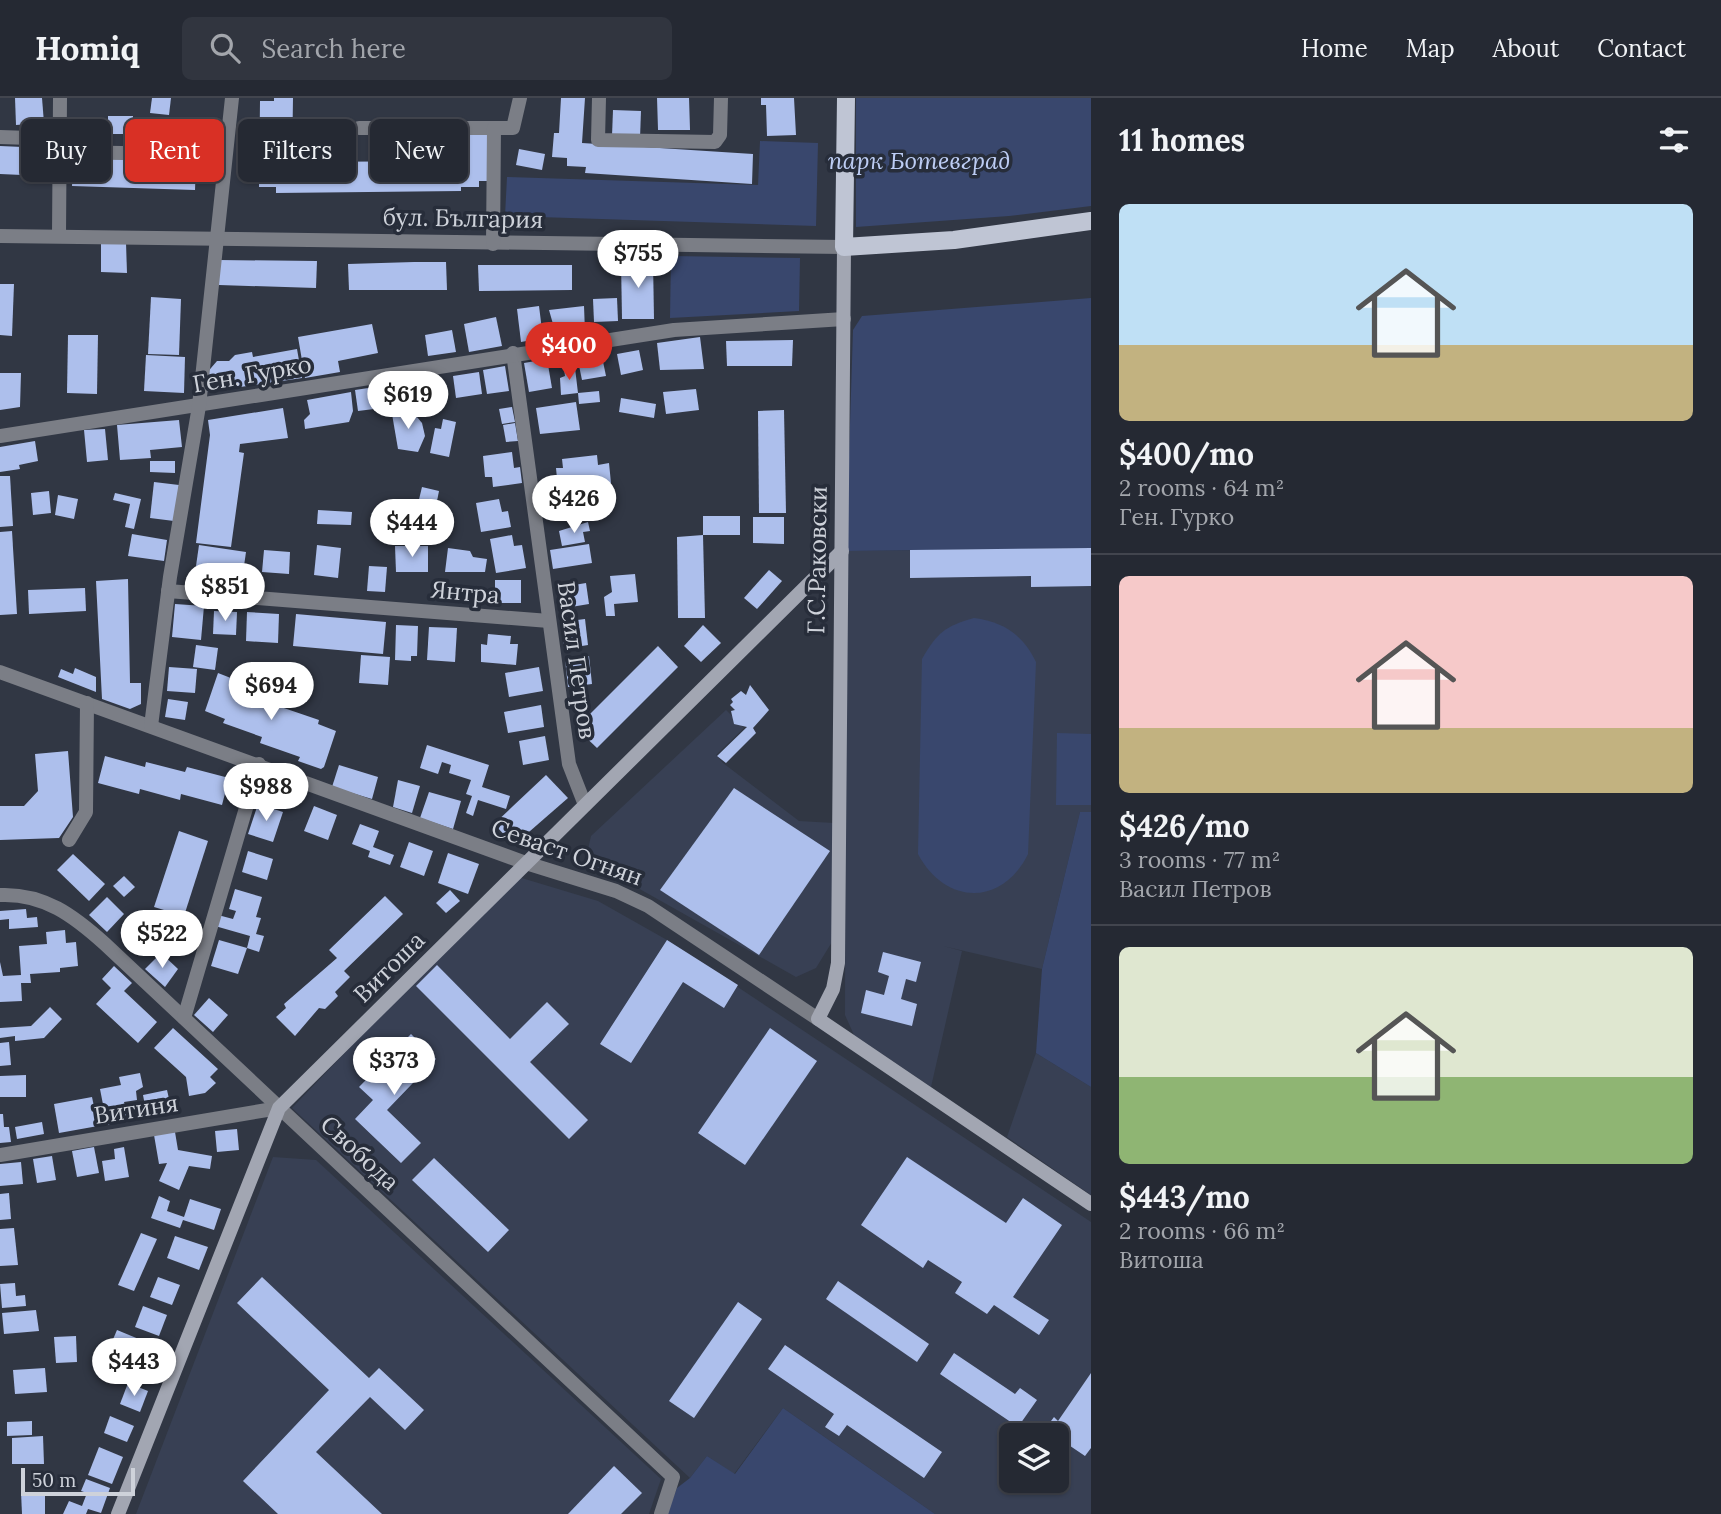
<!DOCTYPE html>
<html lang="en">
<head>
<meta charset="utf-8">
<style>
	:root { --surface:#252933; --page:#31353f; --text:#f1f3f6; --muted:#a3a6ac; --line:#42454e; --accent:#d93025 }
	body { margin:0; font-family:Lora,serif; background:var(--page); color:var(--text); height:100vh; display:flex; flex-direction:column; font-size:26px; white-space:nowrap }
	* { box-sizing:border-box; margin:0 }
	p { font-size:23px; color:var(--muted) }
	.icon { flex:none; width:38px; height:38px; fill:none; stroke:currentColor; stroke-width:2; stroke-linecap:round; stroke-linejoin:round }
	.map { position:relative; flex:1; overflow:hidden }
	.panel { display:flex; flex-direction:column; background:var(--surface); width:630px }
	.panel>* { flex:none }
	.hud { position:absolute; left:21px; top:21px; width:665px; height:63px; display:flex; gap:14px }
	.buttons { position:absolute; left:999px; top:1325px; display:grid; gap:14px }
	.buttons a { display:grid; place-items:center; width:70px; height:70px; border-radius:10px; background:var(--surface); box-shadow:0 2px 5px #0004,0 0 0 2px var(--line); font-size:35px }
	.scale { position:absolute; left:21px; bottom:18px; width:114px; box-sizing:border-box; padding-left:7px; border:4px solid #ced2da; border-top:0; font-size:19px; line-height:24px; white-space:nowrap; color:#ced2da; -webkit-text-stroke:5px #272d3a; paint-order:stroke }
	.price { position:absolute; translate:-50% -60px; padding:0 16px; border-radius:24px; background:#fff; color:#222; font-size:23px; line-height:46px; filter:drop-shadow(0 2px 4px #0008) }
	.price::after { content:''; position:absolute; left:50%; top:42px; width:21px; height:16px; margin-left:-10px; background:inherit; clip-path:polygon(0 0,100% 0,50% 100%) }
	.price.active { background:var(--accent); color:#fff }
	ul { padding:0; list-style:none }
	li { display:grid; align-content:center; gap:14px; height:371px; padding:0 28px }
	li+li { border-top:2px solid var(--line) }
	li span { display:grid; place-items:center; height:217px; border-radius:10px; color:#555 }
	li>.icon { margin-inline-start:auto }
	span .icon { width:126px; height:126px; fill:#fffc; stroke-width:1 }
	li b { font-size:30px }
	h2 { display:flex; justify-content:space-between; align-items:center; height:84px; padding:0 28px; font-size:30px }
	.tag { padding:0 24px; border-radius:10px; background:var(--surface); box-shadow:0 2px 5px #0004,0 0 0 2px var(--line); font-size:24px; line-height:63px }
	.tag.active { background:var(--accent); color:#fff }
	header { display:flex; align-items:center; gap:42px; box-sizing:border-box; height:98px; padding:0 35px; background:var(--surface); border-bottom:2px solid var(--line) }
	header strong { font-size:33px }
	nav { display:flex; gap:38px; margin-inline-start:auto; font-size:24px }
	.search { width:490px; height:63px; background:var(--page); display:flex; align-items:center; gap:18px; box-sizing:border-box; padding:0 24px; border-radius:10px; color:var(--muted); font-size:26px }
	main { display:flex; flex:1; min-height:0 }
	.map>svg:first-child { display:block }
	.built { fill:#384054; fill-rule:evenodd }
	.green { fill:#39476d }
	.building { fill:#adbfec }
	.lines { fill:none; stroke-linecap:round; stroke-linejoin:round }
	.street { stroke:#7b7e86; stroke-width:14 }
	.secondary { stroke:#a2a6b2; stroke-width:14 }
	.primary { stroke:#bfc5d4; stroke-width:18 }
	.labels { text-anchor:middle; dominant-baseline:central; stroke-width:7; stroke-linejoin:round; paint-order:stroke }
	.park-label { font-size:24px; font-style:italic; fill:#bdcdf4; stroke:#272d3a }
	.street-label { font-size:24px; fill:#ced2da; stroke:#272d3a }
</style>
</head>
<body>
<header>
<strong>Homiq</strong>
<div class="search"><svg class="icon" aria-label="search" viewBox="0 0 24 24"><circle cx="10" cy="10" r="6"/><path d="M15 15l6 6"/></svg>Search here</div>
<nav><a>Home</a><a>Map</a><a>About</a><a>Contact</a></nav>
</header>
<main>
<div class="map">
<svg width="1091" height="1416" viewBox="0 0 1091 1416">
	<rect width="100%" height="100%" fill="#313744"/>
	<g class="built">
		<polygon points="1091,451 1091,714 1080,714 1042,871 943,848 962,853 931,989 854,937 845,917 846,453"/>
		<polygon points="726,612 744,630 716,657 723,665 799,723 834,725 832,844 816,870 796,879 629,785 604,778 586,760 591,738"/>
		<path d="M515,778L598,803L667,842L1091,1124V1416H935L783,1310L734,1376L707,1358L690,1380L292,1010ZM1012,1337H1057V1382H1012Z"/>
		<polygon points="1036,955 1091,989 1091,1097 1007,1039"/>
		<polygon points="273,1059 316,1062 661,1381 649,1416 136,1416"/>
	</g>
	<g class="green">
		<polygon points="856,0 1091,0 1091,108 1009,118 856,129"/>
		<polygon points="760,43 818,45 816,128 505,118 507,79 758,87"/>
		<polygon points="671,158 800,160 799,213 670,220"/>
		<polygon points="1091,200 1091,450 846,453 853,232 862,218"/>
		<path d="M974,520C1004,524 1023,537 1036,564L1028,756C1002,809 945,807 918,756L922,561C937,535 945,528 974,520Z"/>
		<polygon points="1057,635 1091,636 1091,707 1056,707"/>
		<polygon points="1080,714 1091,714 1091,989 1036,955 1042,871"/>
		<polygon points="783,1310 935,1416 667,1416 677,1390 690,1380 707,1358 735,1376"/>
	</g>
	<g class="building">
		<polygon points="15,0 42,0 44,25 16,27"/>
		<polygon points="152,0 171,0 169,17 150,15"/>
		<polygon points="274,0 293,0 292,64 461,63 461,36 490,36 490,83 479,83 479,89 461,89 461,93 276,95 276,89 259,89 260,3 274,3"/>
		<polygon points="561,0 585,0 582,45 753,56 752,86 585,75 586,69 567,68 567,60 552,59 554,35 559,35"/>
		<polygon points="657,0 689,0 690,32 658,32"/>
		<polygon points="761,0 794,0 796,37 767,38 766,7 761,7"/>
		<polygon points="613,12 641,13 640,40 612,38"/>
		<rect x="108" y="18" width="25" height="18"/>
		<polygon points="190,25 217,27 215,53 188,51"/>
		<polygon points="0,48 23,49 22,77 0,76"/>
		<polygon points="519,51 545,56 542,72 516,67"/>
		<polygon points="73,59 196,63 195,92 72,88"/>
		<polygon points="101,145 126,145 127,175 101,174"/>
		<polygon points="219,162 317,163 316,190 219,187"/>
		<polygon points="621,163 653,163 654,221 622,221"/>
		<polygon points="414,164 446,164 447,192 349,192 348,166"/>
		<polygon points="478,167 572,167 572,192 479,193"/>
		<polygon points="0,186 14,186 12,238 0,237"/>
		<polygon points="151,199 181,201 179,257 148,256"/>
		<polygon points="617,200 618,223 594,224 593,201"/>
		<polygon points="539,208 543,240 521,244 517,211"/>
		<polygon points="584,208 585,234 563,237 563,232 555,233 549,212"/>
		<polygon points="496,219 502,248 469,254 464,226"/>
		<polygon points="372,226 378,255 338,263 340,274 305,280 298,239"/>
		<polygon points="452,232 456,254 428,258 425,237"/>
		<polygon points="68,237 98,237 97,296 67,295"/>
		<polygon points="700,239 704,271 660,272 657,245"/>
		<polygon points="793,242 792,268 727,268 726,243"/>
		<polygon points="297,251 302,280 205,294 205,277 217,263 229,263 235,257 252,254 253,259"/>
		<polygon points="639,252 643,272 621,277 617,256"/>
		<polygon points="601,254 606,278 582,282 577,258"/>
		<polygon points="146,257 185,259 184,295 144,293"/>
		<polygon points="547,261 552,290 529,294 524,265"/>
		<polygon points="505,268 509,293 487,296 483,272"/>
		<polygon points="575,270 578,295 561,297 560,280 565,278 564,271"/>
		<polygon points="479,274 482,296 456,300 453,278"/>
		<polygon points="0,275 21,275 20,309 0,312"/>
		<polygon points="432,281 437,312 421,314 416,284"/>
		<polygon points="395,286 398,308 358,313 355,292"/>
		<polygon points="696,291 699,312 666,316 663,294"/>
		<polygon points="599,293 600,304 579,306 578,295"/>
		<polygon points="351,294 353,313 349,324 305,331 304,322 310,316 307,302"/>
		<polygon points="621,300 656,306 654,320 619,314"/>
		<polygon points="576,304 580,332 540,336 536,310"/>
		<polygon points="512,309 515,324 502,326 499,311"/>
		<polygon points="283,310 288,340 240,346 239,354 244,355 231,449 196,445 210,337 208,322"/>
		<polygon points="784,312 786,415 759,415 758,313"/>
		<polygon points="412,313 422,325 425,338 418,354 398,351 392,316"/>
		<polygon points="443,321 456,324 449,359 430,355 435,330 441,331"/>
		<polygon points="179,322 182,349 150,352 151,360 120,362 117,327"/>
		<polygon points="515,325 518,343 506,344 503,327"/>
		<polygon points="105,331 108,362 87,364 84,332"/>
		<polygon points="35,343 38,363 19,367 20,371 0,374 0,349"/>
		<polygon points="512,354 514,370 520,369 522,385 493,389 492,379 485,379 483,358"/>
		<polygon points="597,357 598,367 609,365 611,385 558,391 556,370 563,370 562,361"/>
		<polygon points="150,363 175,363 175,375 150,374"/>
		<polygon points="0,378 10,378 13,428 0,429"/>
		<polygon points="154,384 179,387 174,423 150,420"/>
		<polygon points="422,389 439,393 434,418 416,414"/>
		<polygon points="49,393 51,415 33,417 31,395"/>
		<polygon points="115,395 141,401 134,431 125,429 130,406 113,402"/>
		<polygon points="580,395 584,419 556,423 552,399"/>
		<polygon points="58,397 78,401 74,421 55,417"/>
		<polygon points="499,401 502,414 508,413 511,429 481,434 476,405"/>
		<polygon points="318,412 352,414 351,427 317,426"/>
		<rect x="703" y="418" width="37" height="19"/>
		<polygon points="753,419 784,419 784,446 753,445"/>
		<polygon points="588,424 590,433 583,434 585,444 562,448 559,433"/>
		<polygon points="392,427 429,431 427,445 388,442"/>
		<polygon points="12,433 17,516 0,517 0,434"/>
		<polygon points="132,436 167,442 164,463 128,458"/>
		<polygon points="512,437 514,448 522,447 526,470 496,475 490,441"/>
		<polygon points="703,437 705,520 678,520 677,439"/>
		<polygon points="589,446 592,465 553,471 550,452"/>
		<polygon points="199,447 246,454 243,475 196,468"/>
		<polygon points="317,447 341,450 338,480 314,477"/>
		<polygon points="395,448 428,448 428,474 396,474"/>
		<polygon points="448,450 470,453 473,459 487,461 485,474 445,474"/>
		<polygon points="1091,450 1091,488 1031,489 1031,478 910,480 910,452"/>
		<polygon points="264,452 290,454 289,476 262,474"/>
		<polygon points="369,468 387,469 385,494 367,493"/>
		<polygon points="769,472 782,483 757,511 744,500"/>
		<polygon points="635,476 638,504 614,506 615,518 606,518 604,499 612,494 610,478"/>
		<polygon points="128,481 130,585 141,585 141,606 130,611 102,601 96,483"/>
		<rect x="495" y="482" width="26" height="23"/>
		<polygon points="586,485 589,506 565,510 562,489"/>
		<polygon points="85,490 86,513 29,516 28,492"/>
		<polygon points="175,506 204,508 201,542 172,539"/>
		<polygon points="214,513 237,514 236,537 213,536"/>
		<polygon points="247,514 279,516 278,545 246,543"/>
		<polygon points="296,516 386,524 383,556 293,548"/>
		<polygon points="585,521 588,547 564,551 561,524"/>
		<polygon points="396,527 418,528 417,558 411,558 411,563 395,562"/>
		<polygon points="703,527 721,545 701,564 684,548"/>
		<polygon points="429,529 457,530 455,564 427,562"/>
		<polygon points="488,536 511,538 510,546 518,546 516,567 481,564 481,546 487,547"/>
		<polygon points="196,547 218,550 215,572 193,569"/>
		<polygon points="658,548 678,569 597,650 576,630"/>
		<polygon points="361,557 390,559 388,587 359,585"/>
		<polygon points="589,558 592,586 568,589 565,561"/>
		<polygon points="169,569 197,571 195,595 167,593"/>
		<polygon points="539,569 543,593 509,599 505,575"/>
		<polygon points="75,570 96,579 96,594 58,579 61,571 73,576"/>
		<polygon points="218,575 241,584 240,589 280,603 278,608 319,622 318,626 336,633 324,669 321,671 298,663 300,659 260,645 262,639 223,625 225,621 205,613"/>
		<polygon points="750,587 769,612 753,630 756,635 726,665 717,658 747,629 734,626 731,613 735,612 730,607 733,604 731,601 741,593 746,597"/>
		<polygon points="168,601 188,604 185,622 165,619"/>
		<polygon points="541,607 544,629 508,635 504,614"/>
		<polygon points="545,638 549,662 523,667 519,643"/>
		<polygon points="427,647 489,667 482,689 510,698 506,711 478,702 473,718 466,715 472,698 466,696 471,682 449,675 451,667 442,664 438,676 420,670"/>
		<polygon points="68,653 73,719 59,740 0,742 0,708 24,708 38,693 35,656"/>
		<polygon points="105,658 145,669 146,664 185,674 187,669 229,680 222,707 181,696 180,702 140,691 139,696 98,685"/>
		<polygon points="339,667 378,679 372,701 332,689"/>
		<polygon points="546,677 568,700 514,747 494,726"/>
		<polygon points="398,682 420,688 412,715 393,709"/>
		<polygon points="734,690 830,753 759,857 660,792"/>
		<polygon points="429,694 461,703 453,731 420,720"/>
		<polygon points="258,706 283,714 273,744 248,736"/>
		<polygon points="314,708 337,717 328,742 304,733"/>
		<polygon points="360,726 379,733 373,749 394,757 390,767 368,759 370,753 352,746"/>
		<polygon points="179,733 208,743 184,818 154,809"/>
		<polygon points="409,744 433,753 424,778 400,769"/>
		<polygon points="248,753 273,761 267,782 242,774"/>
		<polygon points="448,755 479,766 468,796 438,785"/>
		<polygon points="73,756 105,786 89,803 57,772"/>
		<polygon points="124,778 135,789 124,799 113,788"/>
		<polygon points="235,791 262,799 256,819 261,820 256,836 264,838 259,854 247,850 250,838 215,828 218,817 233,821 236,813 229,811"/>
		<polygon points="450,792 460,803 446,815 436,805"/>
		<polygon points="385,798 403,816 344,873 350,879 335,894 338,898 325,911 319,910 295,938 276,919 286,910 284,906 337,860 329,852"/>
		<polygon points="107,799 124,816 107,834 89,817"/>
		<polygon points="26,811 27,820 37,819 38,829 9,831 9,821 0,822 0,813"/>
		<polygon points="139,822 159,841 145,855 137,847 133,851 128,847 132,843 125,837"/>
		<polygon points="65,832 66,845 76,844 78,868 60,870 60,874 30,876 31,885 21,885 22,903 0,904 0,864 3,878 21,877 19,848 47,846 46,834"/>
		<polygon points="219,842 247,850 238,876 211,868"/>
		<polygon points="667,842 738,887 724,910 683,884 631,965 600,946"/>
		<polygon points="883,854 921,864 916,884 906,881 901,901 917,906 912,928 861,915 866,892 884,897 889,878 878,874"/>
		<polygon points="161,855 178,871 165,889 145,871"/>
		<polygon points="437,867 510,941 547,904 569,926 530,964 588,1022 569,1041 416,888"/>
		<polygon points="114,868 132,885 124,893 157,924 138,945 96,906 111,890 102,881"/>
		<polygon points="209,900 228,917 213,934 194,917"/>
		<polygon points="50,909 62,921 44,940 15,943 15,938 0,940 0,930 31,928"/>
		<polygon points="173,930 218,971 210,979 216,985 205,995 189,998 186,979 154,950"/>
		<polygon points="770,930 817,963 745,1067 698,1035"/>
		<polygon points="411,936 436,961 387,1012 421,1045 401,1065 355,1021 373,1002 359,989"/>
		<polygon points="9,944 11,967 0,968 0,945"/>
		<polygon points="140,975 143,989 136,993 137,1002 124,1004 129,1023 107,1027 100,991 121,987 119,979"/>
		<polygon points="26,977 26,999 0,999 0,978"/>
		<polygon points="167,992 172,1014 147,1019 143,997"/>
		<polygon points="92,999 98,1028 59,1035 54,1006"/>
		<polygon points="0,1016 3,1016 4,1029 9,1029 11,1044 0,1045"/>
		<polygon points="42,1024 44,1036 17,1041 15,1029"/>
		<polygon points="237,1031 239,1052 217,1054 215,1033"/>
		<polygon points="175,1034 178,1052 212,1058 210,1071 189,1068 179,1092 159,1083 167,1065 159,1066 154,1037"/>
		<polygon points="94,1049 99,1075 77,1079 72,1053"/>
		<polygon points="124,1049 129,1079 105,1083 102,1063 115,1061 114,1051"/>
		<polygon points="52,1058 56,1082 37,1085 33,1061"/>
		<polygon points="907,1059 1006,1125 1023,1100 1062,1127 1013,1199 1049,1222 1039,1237 994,1207 987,1216 955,1195 962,1184 928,1162 923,1170 861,1127"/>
		<polygon points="434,1060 509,1132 488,1154 412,1082"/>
		<polygon points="21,1064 23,1086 0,1088 0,1066"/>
		<polygon points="9,1095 11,1121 0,1122 0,1096"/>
		<polygon points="159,1098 170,1103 167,1113 184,1119 190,1101 221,1111 214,1132 183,1122 180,1130 151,1120"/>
		<polygon points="14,1130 18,1167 0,1168 0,1131"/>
		<polygon points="141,1135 157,1141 134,1193 118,1187"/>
		<polygon points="175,1138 208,1149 199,1172 167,1160"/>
		<polygon points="158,1179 180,1187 172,1207 150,1199"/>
		<polygon points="262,1179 369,1280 379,1270 424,1312 405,1332 370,1299 316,1354 382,1416 278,1416 243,1383 329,1292 237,1205"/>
		<polygon points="838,1183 929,1246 917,1264 826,1201"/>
		<polygon points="15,1185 16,1198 25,1197 26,1208 2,1210 0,1186"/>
		<polygon points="738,1204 762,1221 694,1320 669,1303"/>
		<polygon points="143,1208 167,1217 159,1238 135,1229"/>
		<polygon points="36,1212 39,1233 4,1236 2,1215"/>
		<polygon points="117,1232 146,1244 137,1265 108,1253"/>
		<polygon points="76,1238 77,1264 56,1265 54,1239"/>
		<polygon points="785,1247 942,1354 924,1380 847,1327 839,1338 825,1329 834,1316 768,1271"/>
		<polygon points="954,1255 1015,1296 1020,1290 1037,1302 1018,1329 940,1276"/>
		<polygon points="45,1270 47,1294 15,1296 13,1272"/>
		<polygon points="1091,1275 1091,1350 1085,1358 1045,1331 1054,1319 1058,1323"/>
		<polygon points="128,1285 148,1293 140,1314 120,1306"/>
		<polygon points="110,1318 134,1328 127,1344 104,1335"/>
		<polygon points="32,1323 32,1337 7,1338 7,1324"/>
		<polygon points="43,1338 44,1366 12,1366 12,1340"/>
		<polygon points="99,1349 123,1359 112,1386 88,1377"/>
		<polygon points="614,1368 642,1395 621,1416 568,1416"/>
		<polygon points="86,1381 110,1390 101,1415 88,1411 86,1416 63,1416 69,1403 82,1408 87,1395 81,1393"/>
		<polygon points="21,1394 45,1394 45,1416 22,1416"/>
	</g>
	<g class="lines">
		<g class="street">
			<polyline points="599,0 598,42 715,44 720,37 721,0"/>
			<polyline points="359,30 494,30"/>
			<polyline points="0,39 59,41"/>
			<polyline points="59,54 185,56"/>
			<polyline points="59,137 60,0"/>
			<polyline points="0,138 844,149"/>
			<polyline points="493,146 494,30 513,30 520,0"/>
			<polyline points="513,255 569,666 585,707"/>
			<polyline points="0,338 674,232 844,221"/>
			<polyline points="168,493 549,523"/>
			<polyline points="0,574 526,765 616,793 648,808 818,921"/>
			<polyline points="151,628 170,479 199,308 232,0"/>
			<polyline points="69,742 86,714 87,605"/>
			<path d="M0,797C44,795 74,818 105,846L673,1379L661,1416"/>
			<polyline points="184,920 259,666"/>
			<polyline points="0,1057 279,1010"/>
		</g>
		<g class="secondary">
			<polyline points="844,149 838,865 833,891 818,921 1091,1106"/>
			<polyline points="118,1416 279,1010 842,453"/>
		</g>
		<polyline class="primary" points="846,0 844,149 954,142 1091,123"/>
	</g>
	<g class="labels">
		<g class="park-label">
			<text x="919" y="62">парк Ботевград</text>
		</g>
		<g class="street-label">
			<text transform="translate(463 120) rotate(1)">бул. България</text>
			<text transform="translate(252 276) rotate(-10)">Ген. Гурко</text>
			<text transform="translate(817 462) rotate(-89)">Г.С.Раковски</text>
			<text transform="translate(465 494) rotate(5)">Янтра</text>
			<text transform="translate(577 562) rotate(82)">Васил Петров</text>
			<text transform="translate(567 754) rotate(19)">Севаст Огнян</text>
			<text transform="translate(389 869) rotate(-45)">Витоша</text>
			<text transform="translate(136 1011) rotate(-9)">Витиня</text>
			<text transform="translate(360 1055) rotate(43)">Свобода</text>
		</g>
	</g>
</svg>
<div class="buttons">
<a><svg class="icon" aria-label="layers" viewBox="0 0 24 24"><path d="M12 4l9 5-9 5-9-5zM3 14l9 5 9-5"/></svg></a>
</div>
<div class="scale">50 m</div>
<b class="price" style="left:638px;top:192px">$755</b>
<b class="price active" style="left:569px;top:284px">$400</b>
<b class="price" style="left:408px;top:333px">$619</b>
<b class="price" style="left:574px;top:437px">$426</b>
<b class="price" style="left:412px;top:461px">$444</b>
<b class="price" style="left:225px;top:525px">$851</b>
<b class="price" style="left:271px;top:624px">$694</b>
<b class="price" style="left:266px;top:725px">$988</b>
<b class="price" style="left:162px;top:872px">$522</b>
<b class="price" style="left:394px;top:999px">$373</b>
<b class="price" style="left:134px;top:1300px">$443</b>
<div class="hud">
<a class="tag">Buy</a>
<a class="tag active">Rent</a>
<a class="tag">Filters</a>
<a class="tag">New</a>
</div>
</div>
<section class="panel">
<h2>11 homes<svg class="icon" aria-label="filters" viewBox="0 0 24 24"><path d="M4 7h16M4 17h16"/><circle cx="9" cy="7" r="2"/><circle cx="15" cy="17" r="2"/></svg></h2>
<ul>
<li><span style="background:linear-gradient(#bfe0f5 65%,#c2b280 0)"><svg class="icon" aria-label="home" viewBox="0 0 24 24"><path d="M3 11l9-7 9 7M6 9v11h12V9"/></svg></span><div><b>$400/mo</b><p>2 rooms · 64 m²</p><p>Ген. Гурко</p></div></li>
<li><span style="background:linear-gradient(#f6c9c9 70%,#c2b280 0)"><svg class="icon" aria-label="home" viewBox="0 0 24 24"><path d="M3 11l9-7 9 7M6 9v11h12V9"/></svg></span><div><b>$426/mo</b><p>3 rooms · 77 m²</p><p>Васил Петров</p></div></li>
<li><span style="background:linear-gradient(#dfe7d0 60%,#8fb573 0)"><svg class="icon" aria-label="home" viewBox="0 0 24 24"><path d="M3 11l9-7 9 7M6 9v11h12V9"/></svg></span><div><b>$443/mo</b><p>2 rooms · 66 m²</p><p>Витоша</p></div></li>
</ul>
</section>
</main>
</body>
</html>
